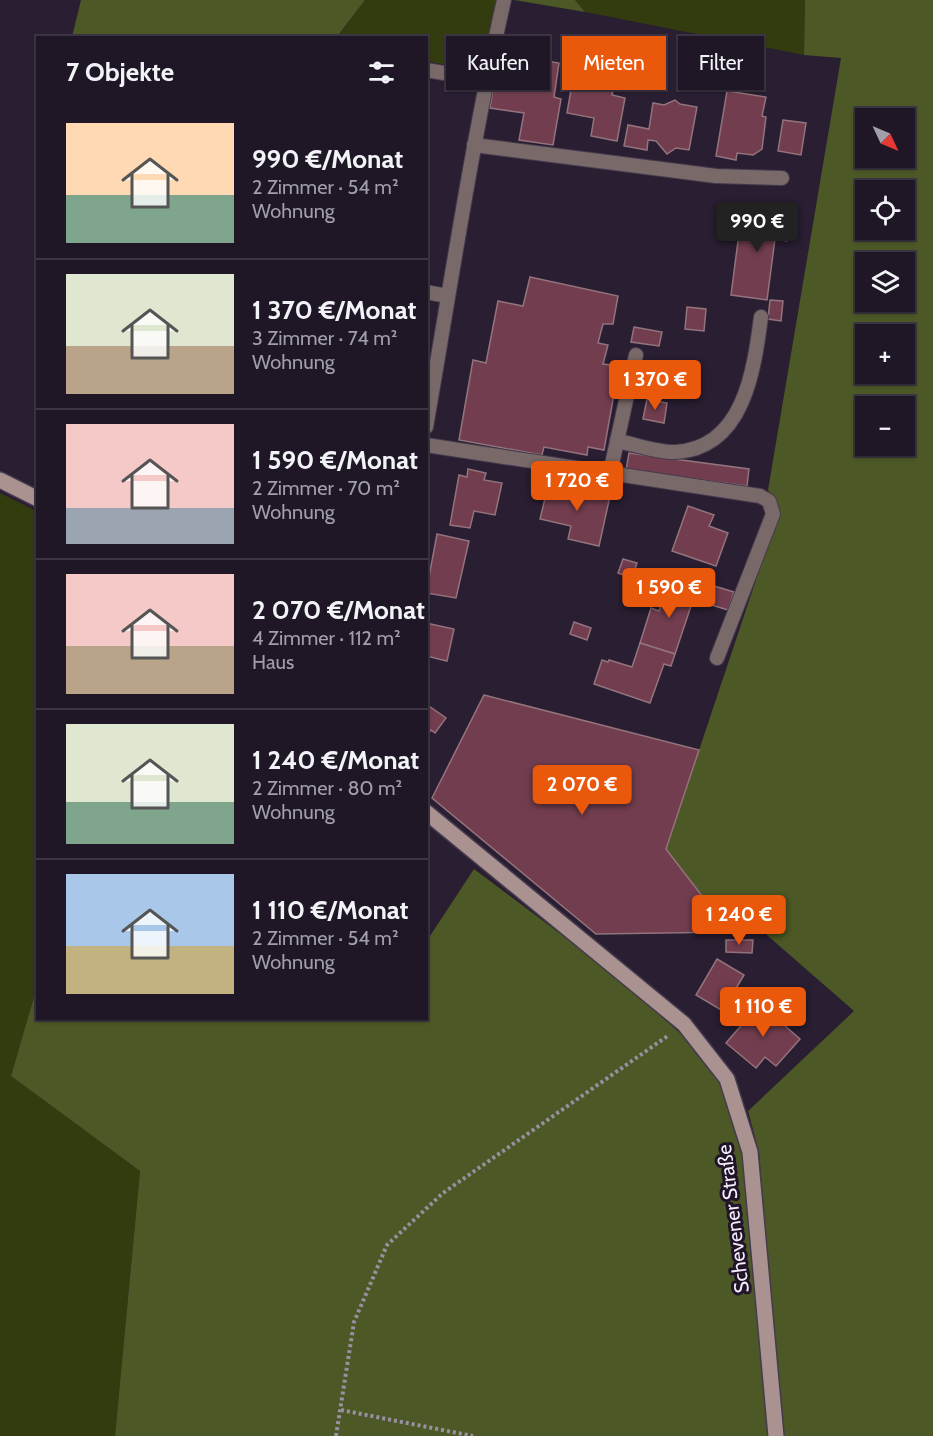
<!DOCTYPE html>
<html lang="de">
<head>
<meta charset="utf-8">
<style>
	:root { --surface:#1f1626; --page:#2c2332; --text:#f1f3f6; --muted:#a19fa7; --line:#3c3543; --accent:#ea580c }
	body { margin:0; font-family:Cabin,sans-serif; background:var(--page); color:var(--text); height:100vh; display:flex; flex-direction:column; font-size:22px; white-space:nowrap }
	* { box-sizing:border-box; margin:0 }
	p { font-size:20px; color:var(--muted) }
	.icon { flex:none; width:33px; height:33px; fill:none; stroke:currentColor; stroke-width:2; stroke-linecap:round; stroke-linejoin:round }
	.map { position:relative; flex:1; overflow:hidden }
	.drawer { position:absolute; left:36px; top:36px; width:392px; height:984px; display:flex; flex-direction:column; background:var(--surface); border-radius:0px; box-shadow:0 2px 4px #0004,0 0 0 2px var(--line) }
	.drawer>* { flex:none }
	.top-card { position:absolute; left:446px; top:36px; width:398px; height:54px; display:flex; gap:12px }
	.needle { width:39px; rotate:134deg }
	.fabs { position:absolute; left:855px; top:108px; display:grid; gap:12px }
	.fabs a { display:grid; place-items:center; width:60px; height:60px; border-radius:0px; background:var(--surface); box-shadow:0 2px 4px #0004,0 0 0 2px var(--line); font-size:30px }
	.price { position:absolute; translate:-50% -51px; padding:0 14px; border-radius:6px; background:var(--accent); color:#fff; font-size:20px; line-height:39px; filter:drop-shadow(0 2px 3px #0008) }
	.price::after { content:''; position:absolute; left:50%; top:36px; width:18px; height:14px; margin-left:-9px; background:inherit; clip-path:polygon(0 0,100% 0,50% 100%) }
	.price.selected { background:#222; color:#fff }
	ul { padding:0; list-style:none }
	li { display:flex; align-items:center; gap:18px; height:150px; padding:0 30px }
	li+li { border-top:2px solid var(--line) }
	li span { display:grid; place-items:center; flex:none; width:168px; height:120px; border-radius:0px; color:#555 }
	li>.icon { margin-inline-start:auto }
	span .icon { width:72px; height:72px; fill:#fffc; stroke-width:1 }
	li b { font-size:26px }
	h2 { display:flex; justify-content:space-between; align-items:center; height:72px; padding:0 30px; font-size:26px }
	.tag { padding:0 21px; border-radius:0px; background:var(--surface); box-shadow:0 2px 4px #0004,0 0 0 2px var(--line); font-size:21px; line-height:54px }
	.tag.selected { background:var(--accent); color:#fff }
	.map>svg:first-child { display:block }
	.green { fill:#333c0e }
	.forest { fill:#4c5825; fill-rule:evenodd }
	.building { fill:#723e4f; stroke:#93737c; stroke-width:1.5 }
	.lines { fill:none; stroke-linecap:round; stroke-linejoin:round }
	.lane-casing { stroke:#463b4e; stroke-width:16 }
	.secondary-casing { stroke:#463b4e; stroke-width:18 }
	.path { stroke:#9990a1; stroke-width:4; stroke-dasharray:3 3; stroke-linecap:butt }
	.lane { stroke:#796a69; stroke-width:14 }
	.secondary { stroke:#aa9291; stroke-width:15 }
	.labels { text-anchor:middle; dominant-baseline:central; stroke-width:6; stroke-linejoin:round; paint-order:stroke }
	.street-label { font-size:20px; fill:#f5eefc; stroke:#201428 }
</style>
</head>
<body>
<div class="map">
<svg width="933" height="1436" viewBox="0 0 933 1436">
	<rect width="100%" height="100%" fill="#291e32"/>
	<g class="green">
		<polygon points="365,0 499,0 484,72 426,61 426,38 337,38"/>
		<polygon points="575,0 805,0 804,55 585,12"/>
		<polygon points="0,493 38,512 38,987 11,1076 140,1171 115,1436 0,1436"/>
	</g>
	<g class="forest">
		<polygon points="81,0 365,0 337,37 72,37"/>
		<polygon points="514,0 575,0 585,12"/>
		<path d="M805,0H933V1436H781L759,1152L748,1111L854,1011L760,929L709,905L666,849L779,511L768,490L841,58L804,55ZM866,118H904V158H866ZM866,190H904V230H866ZM866,262H904V302H866ZM866,334H904V374H866ZM866,406H904V446H866Z"/>
		<polygon points="474,869 610,971 681,1034 721,1085 743,1157 768,1436 115,1436 140,1171 11,1076 37,987 38,1018 426,1018 426,942"/>
	</g>
	<g class="building">
		<polygon points="499,53 559,63 554,97 561,99 553,145 519,140 524,113 490,108"/>
		<polygon points="576,61 617,69 612,95 625,98 617,141 591,136 594,118 567,113"/>
		<polygon points="727,91 766,97 762,116 766,117 762,149 753,155 737,153 736,160 716,156"/>
		<polygon points="675,100 680,104 697,107 689,150 676,148 667,154 656,141 648,140 647,150 624,146 628,125 649,129 653,103 664,105"/>
		<polygon points="783,120 806,123 801,155 778,151"/>
		<polygon points="742,210 791,217 787,241 775,239 767,300 731,295"/>
		<polygon points="530,277 618,296 613,324 603,324 598,343 608,345 603,364 619,366 604,450 588,447 587,455 544,447 542,455 459,440 473,360 486,363 498,301 523,306"/>
		<polygon points="770,300 783,301 781,321 768,319"/>
		<polygon points="687,307 706,309 704,331 685,329"/>
		<polygon points="634,327 662,332 659,346 631,342"/>
		<polygon points="647,399 667,403 664,423 643,419"/>
		<polygon points="629,453 749,469 747,486 626,470"/>
		<polygon points="468,469 486,473 484,480 502,483 495,515 474,511 470,528 450,525 459,475 467,477"/>
		<polygon points="549,482 610,496 599,546 568,539 571,526 540,519"/>
		<polygon points="688,506 714,515 709,526 728,533 716,566 672,551"/>
		<polygon points="437,534 469,541 456,598 426,593"/>
		<polygon points="623,559 637,563 632,578 618,573"/>
		<polygon points="669,582 696,591 675,654 640,643 651,608 659,611"/>
		<polygon points="711,585 734,592 728,610 705,603"/>
		<polygon points="574,622 591,628 587,640 570,634"/>
		<polygon points="426,623 454,629 447,661 426,656"/>
		<polygon points="640,643 675,654 671,666 664,664 650,703 594,684 602,660 608,662 609,660 632,667"/>
		<polygon points="484,695 699,750 666,849 709,905 760,929 731,932 596,934 432,798"/>
		<polygon points="426,704 446,718 435,733 431,730 426,737"/>
		<polygon points="726,940 753,940 752,953 726,952"/>
		<polygon points="717,959 744,975 735,990 744,995 730,1019 721,1014 723,1011 696,995"/>
		<polygon points="760,1004 800,1039 776,1066 765,1057 756,1068 726,1043"/>
	</g>
	<g class="lines">
		<defs>
			<g id="lane">
				<polyline points="426,70 486,80"/>
				<polyline points="474,145 716,176 782,178"/>
				<polyline points="426,292 447,296"/>
				<path d="M426,427C451,284 472,141 504,0"/>
				<path d="M617,441C635,444 658,453 676,452C744,448 754,370 761,317"/>
				<polyline points="426,445 760,496 769,501 773,514 717,658"/>
				<polyline points="610,473 636,355"/>
			</g>
			<g id="secondary">
				<polyline points="0,480 38,499"/>
				<polyline points="426,812 684,1024 727,1079 750,1152 776,1436"/>
			</g>
		</defs>
		<use href="#lane" class="lane-casing"/>
		<use href="#secondary" class="secondary-casing"/>
		<g class="path">
			<polyline points="341,1410 473,1436"/>
			<polyline points="336,1436 354,1322 387,1245 443,1193 669,1035"/>
		</g>
		<use href="#lane" class="lane"/>
		<use href="#secondary" class="secondary"/>
	</g>
	<g class="labels">
		<g class="street-label">
			<text transform="translate(733 1219) rotate(-97)">Schevener Straße</text>
		</g>
	</g>
</svg>
<div class="fabs">
<a><svg class="needle" viewBox="-14 -14 28 28"><path d="M0-13l5 13h-10z" fill="#e53935"/><path d="M0 13l5-13h-10z" fill="#a19fa7"/></svg></a>
<a><svg class="icon" aria-label="locate" viewBox="0 0 24 24"><circle cx="12" cy="12" r="6"/><path d="M12 2v4M12 18v4M2 12h4M18 12h4"/></svg></a>
<a><svg class="icon" aria-label="layers" viewBox="0 0 24 24"><path d="M12 4l9 5-9 5-9-5zM3 14l9 5 9-5"/></svg></a>
<a>+</a>
<a>−</a>
</div>
<b class="price selected" style="left:757px;top:253px">990 €</b>
<b class="price" style="left:655px;top:411px">1 370 €</b>
<b class="price" style="left:577px;top:512px">1 720 €</b>
<b class="price" style="left:669px;top:619px">1 590 €</b>
<b class="price" style="left:582px;top:816px">2 070 €</b>
<b class="price" style="left:739px;top:946px">1 240 €</b>
<b class="price" style="left:763px;top:1038px">1 110 €</b>
<div class="top-card">
<a class="tag">Kaufen</a>
<a class="tag selected">Mieten</a>
<a class="tag">Filter</a>
</div>
<section class="drawer">
<h2>7 Objekte<svg class="icon" aria-label="filters" viewBox="0 0 24 24"><path d="M4 7h16M4 17h16"/><circle cx="9" cy="7" r="2"/><circle cx="15" cy="17" r="2"/></svg></h2>
<ul>
<li><span style="background:linear-gradient(#ffd9b3 60%,#7fa58c 0)"><svg class="icon" aria-label="home" viewBox="0 0 24 24"><path d="M3 11l9-7 9 7M6 9v11h12V9"/></svg></span><div><b>990 €/Monat</b><p>2 Zimmer · 54 m²</p><p>Wohnung</p></div></li>
<li><span style="background:linear-gradient(#dfe7d0 60%,#b9a48a 0)"><svg class="icon" aria-label="home" viewBox="0 0 24 24"><path d="M3 11l9-7 9 7M6 9v11h12V9"/></svg></span><div><b>1 370 €/Monat</b><p>3 Zimmer · 74 m²</p><p>Wohnung</p></div></li>
<li><span style="background:linear-gradient(#f6c9c9 70%,#9aa5b1 0)"><svg class="icon" aria-label="home" viewBox="0 0 24 24"><path d="M3 11l9-7 9 7M6 9v11h12V9"/></svg></span><div><b>1 590 €/Monat</b><p>2 Zimmer · 70 m²</p><p>Wohnung</p></div></li>
<li><span style="background:linear-gradient(#f6c9c9 60%,#b9a48a 0)"><svg class="icon" aria-label="home" viewBox="0 0 24 24"><path d="M3 11l9-7 9 7M6 9v11h12V9"/></svg></span><div><b>2 070 €/Monat</b><p>4 Zimmer · 112 m²</p><p>Haus</p></div></li>
<li><span style="background:linear-gradient(#dfe7d0 65%,#7fa58c 0)"><svg class="icon" aria-label="home" viewBox="0 0 24 24"><path d="M3 11l9-7 9 7M6 9v11h12V9"/></svg></span><div><b>1 240 €/Monat</b><p>2 Zimmer · 80 m²</p><p>Wohnung</p></div></li>
<li><span style="background:linear-gradient(#a9c7e8 60%,#c2b280 0)"><svg class="icon" aria-label="home" viewBox="0 0 24 24"><path d="M3 11l9-7 9 7M6 9v11h12V9"/></svg></span><div><b>1 110 €/Monat</b><p>2 Zimmer · 54 m²</p><p>Wohnung</p></div></li>
</ul>
</section>
</div>
</body>
</html>
